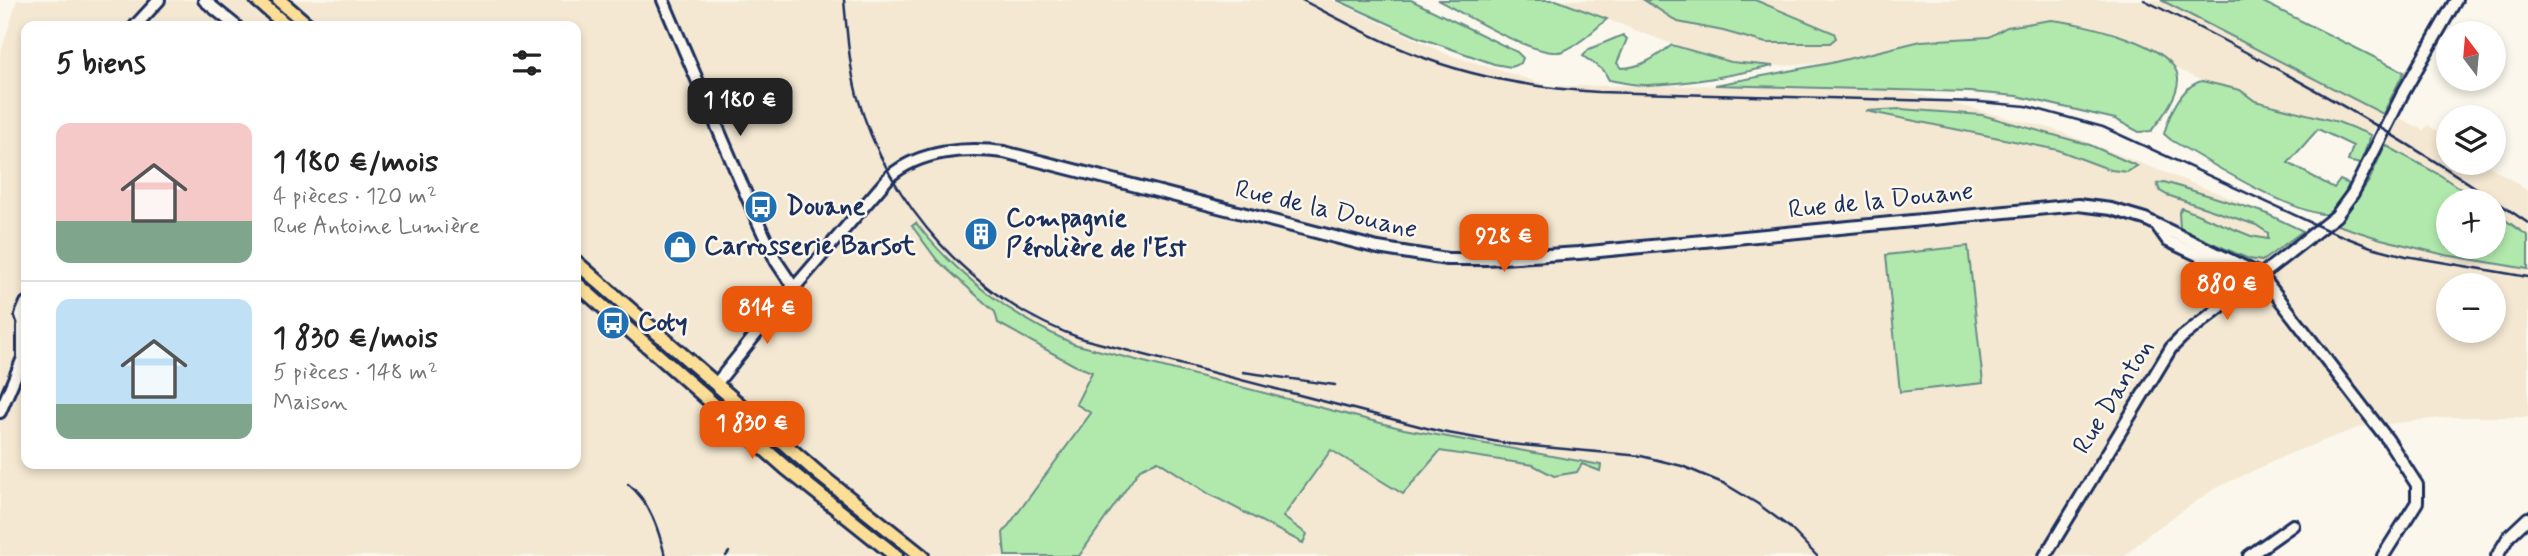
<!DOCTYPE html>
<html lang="fr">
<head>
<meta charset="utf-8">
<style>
	:root { --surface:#fff; --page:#f6f6f6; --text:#222; --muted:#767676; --line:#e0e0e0; --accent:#ea580c }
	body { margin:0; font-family:Mynerve,sans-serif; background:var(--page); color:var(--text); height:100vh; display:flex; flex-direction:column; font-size:26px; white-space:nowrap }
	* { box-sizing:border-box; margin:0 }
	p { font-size:23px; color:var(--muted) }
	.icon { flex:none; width:38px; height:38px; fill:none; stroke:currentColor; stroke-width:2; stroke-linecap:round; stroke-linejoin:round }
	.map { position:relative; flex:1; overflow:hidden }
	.details { position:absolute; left:21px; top:21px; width:560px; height:448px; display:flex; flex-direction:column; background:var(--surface); border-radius:14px; box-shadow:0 4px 10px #0003 }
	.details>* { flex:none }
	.needle { width:46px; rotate:344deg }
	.tools { position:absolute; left:2436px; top:21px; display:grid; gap:14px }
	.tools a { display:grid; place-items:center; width:70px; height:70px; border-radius:50%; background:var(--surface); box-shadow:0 4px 10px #0003; font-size:35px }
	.price { position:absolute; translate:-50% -60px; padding:0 16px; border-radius:14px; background:var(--accent); color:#fff; font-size:23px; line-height:46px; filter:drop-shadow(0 2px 4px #0008) }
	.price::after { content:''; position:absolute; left:50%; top:42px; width:21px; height:16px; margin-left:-10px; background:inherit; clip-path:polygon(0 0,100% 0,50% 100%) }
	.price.active { background:#222; color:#fff }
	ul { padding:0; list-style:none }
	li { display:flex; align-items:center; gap:21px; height:175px; padding:0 35px }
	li+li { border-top:2px solid var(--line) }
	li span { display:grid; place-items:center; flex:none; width:196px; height:140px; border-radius:14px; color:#555 }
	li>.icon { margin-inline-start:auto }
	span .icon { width:84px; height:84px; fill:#fffc; stroke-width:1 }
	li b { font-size:30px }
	h2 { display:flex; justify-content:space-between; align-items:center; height:84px; padding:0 35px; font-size:30px }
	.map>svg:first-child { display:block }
	.built { fill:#f4e8d2; fill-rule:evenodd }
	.green { fill:#b1e9ad; stroke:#668c86; stroke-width:2 }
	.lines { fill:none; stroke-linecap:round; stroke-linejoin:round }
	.minor-casing { stroke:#1b2f5e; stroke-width:16 }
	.major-casing { stroke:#1b2f5e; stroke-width:18 }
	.minor { stroke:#fbf7ec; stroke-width:10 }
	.major { stroke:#fcde96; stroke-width:12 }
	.rail { stroke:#1b2f5e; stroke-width:2.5 }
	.labels { text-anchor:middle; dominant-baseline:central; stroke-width:5; stroke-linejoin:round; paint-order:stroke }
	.street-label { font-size:26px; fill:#1b2f5e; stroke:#fbf7ec }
	.poi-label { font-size:26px; font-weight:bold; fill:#1b2f5e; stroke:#fbf7ec; text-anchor:start }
</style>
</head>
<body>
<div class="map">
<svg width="2528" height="556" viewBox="0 0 2528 556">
	<rect width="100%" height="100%" fill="#fbf7ec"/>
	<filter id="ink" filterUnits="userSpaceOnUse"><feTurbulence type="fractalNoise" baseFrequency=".0143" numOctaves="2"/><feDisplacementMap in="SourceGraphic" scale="14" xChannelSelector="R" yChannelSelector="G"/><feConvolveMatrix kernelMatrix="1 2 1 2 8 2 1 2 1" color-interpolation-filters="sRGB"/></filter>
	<g filter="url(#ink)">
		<g class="built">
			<path d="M17,0H1332L1449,55L1551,86L1880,85L2053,129L2243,203L2319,239L2337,225L2381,239L2445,255L2528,269V417H2450L2360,427L2289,454L2214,489L2146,536L2125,556H0V55ZM26,26H576V464H26ZM2448,285H2494V331H2448Z"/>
			<polygon points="1556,0 2161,0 2383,114 2371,135 2338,122 2255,101 2240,90 2202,81 2174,67 2163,56 2027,24 2007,27 1989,37 1921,41 1831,63 1773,66 1731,62 1701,55"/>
			<polygon points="2400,118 2423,130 2428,125 2448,138 2448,163 2485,163 2528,191 2528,236 2494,212 2494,201 2478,201 2440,175 2385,145"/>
		</g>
		<g class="green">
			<polygon points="1337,0 1411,0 1517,52 1523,58 1521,63 1511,67 1494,64 1418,37"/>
			<path d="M1438,0H1556L1607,19C1594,30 1579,45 1563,51C1539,60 1462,13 1438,0Z"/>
			<polygon points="1644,0 1755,0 1834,33 1836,38 1830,43 1766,43 1723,31 1678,22"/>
			<polygon points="2161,0 2259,0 2404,72 2383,114"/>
			<path d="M2051,20C2078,22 2176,44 2178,78C2179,96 2161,118 2151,131L2139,132L2115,119L2017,96L1970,92L1715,85L1831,63L1921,41L1989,37L2007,27Z"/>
			<path d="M1623,35L1627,39L1617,63L1621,68C1641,68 1656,57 1672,45L1731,62L1773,66C1732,75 1690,84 1647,85C1635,86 1621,82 1609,80L1604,71L1583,56L1589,49Z"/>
			<path d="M2202,81L2240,90L2255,101L2338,122L2371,135L2360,164L2348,161L2353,146L2318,129L2288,163L2334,188L2340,180L2349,184L2341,201L2329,215C2288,212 2209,162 2171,140L2164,134C2169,115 2181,86 2202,81Z"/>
			<polygon points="1900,109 1982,115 2090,145 2137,166 2127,172 2111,170 2058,150 1866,111"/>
			<polygon points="2385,145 2440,175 2478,201 2448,201 2448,247 2494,247 2494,212 2528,236 2528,269 2445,255 2381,239 2337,225 2369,181"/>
			<polygon points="2164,182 2263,212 2303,231 2262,261 2249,259 2180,229 2179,212 2182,208 2251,236 2268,239 2268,233 2256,225 2167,195 2160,191 2157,184"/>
			<path d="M916,223C957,276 1013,317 1074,344L1404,429L1601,465L1600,471L1582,464L1577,472L1554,476L1533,465L1440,451L1403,494L1331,450L1283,517L1307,534L1303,543L1209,494L1158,461L1140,469L1079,556H1005L1003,533L1091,413L1076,404L1092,372L1074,365L998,323L995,312L937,260L912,226Z"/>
			<polygon points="1968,246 1983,383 1900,392 1886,255"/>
		</g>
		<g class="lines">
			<defs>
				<g id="minor">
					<polyline points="204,0 236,26"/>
					<polyline points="663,0 757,220 776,261 794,288"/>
					<polyline points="135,26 159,0"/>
					<polyline points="2158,227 2168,241 2217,264 2224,283 2218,307"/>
					<polyline points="26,329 21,315 26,303"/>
					<polyline points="23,355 23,326"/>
					<path d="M716,384L781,303L890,176C921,150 966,147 1004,152L1378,248L1447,259H1486L1579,253L2078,205L2111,209L2145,219L2261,275L2388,440L2417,485V502L2383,556"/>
					<polyline points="0,412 26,351"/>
					<polyline points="2045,556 2171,348 2182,337 2336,216 2353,193 2403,93 2456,0"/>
					<polyline points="2249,556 2293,525"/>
					<polyline points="2497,556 2509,536 2528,518"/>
				</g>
				<g id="major">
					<polyline points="257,0 287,26"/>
					<polyline points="279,0 309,26"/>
					<polyline points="576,262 819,474 922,556"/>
					<polyline points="576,283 786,468 896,556"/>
				</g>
			</defs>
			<use href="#minor" class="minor-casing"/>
			<use href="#major" class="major-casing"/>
			<use href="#minor" class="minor"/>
			<use href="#major" class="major"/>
			<g class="rail">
				<path d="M844,0C847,32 849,64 857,95C889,206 973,301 1083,339L1442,432L1510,444L1641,456L1682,466L1725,484L1758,504L1789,527L1817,556"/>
				<path d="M1302,0C1339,19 1375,39 1414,54C1473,78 1535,88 1598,92L1980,102L2026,106L2103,127L2327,230L2371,247L2406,256L2528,277"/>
				<path d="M2144,0C2278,66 2406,138 2528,223"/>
				<polyline points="1243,372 1335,385"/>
				<path d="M628,484C650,501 659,531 665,556"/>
				<polyline points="726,556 729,552"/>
			</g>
		</g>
	</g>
	<defs>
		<symbol id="bus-disc" viewBox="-11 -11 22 22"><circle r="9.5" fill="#1f6fb2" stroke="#fbf7ec"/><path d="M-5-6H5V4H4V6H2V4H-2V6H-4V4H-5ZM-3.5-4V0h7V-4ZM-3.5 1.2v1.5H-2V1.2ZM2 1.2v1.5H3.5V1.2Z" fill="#fff"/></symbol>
		<symbol id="building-disc" viewBox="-11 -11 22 22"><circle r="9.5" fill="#1f6fb2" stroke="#fbf7ec"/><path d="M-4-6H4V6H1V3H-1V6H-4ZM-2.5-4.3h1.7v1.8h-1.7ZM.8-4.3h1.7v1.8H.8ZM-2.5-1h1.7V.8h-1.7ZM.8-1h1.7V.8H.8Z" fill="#fff"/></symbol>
		<symbol id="shop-disc" viewBox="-11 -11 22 22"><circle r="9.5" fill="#1f6fb2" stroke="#fbf7ec"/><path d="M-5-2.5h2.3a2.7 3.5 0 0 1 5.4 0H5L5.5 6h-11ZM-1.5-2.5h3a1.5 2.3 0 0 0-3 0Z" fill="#fff"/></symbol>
	</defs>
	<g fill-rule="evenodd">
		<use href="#bus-disc" x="742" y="188" width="38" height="38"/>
		<use href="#building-disc" x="962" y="215" width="38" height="38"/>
		<use href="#shop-disc" x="661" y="228" width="38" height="38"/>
		<use href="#bus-disc" x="594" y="304" width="38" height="38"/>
	</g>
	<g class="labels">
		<g class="street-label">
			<text transform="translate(1881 201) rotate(-6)">Rue de la Douane</text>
			<text transform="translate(1326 210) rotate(13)">Rue de la Douane</text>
			<text transform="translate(2114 397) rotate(-58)">Rue Danton</text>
		</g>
		<g class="poi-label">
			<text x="786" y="207">Douane</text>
			<text x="1006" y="219">Compagnie<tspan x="1006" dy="30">Pérolière de l'Est</tspan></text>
			<text x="704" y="247">Carrosserie Barsot</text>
			<text x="638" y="323">Coty</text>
		</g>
	</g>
</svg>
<div class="tools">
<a><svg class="needle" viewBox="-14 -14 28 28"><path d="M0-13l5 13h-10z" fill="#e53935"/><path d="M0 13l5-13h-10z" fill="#767676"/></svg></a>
<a><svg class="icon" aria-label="layers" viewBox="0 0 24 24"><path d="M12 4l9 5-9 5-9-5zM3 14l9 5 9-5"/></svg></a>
<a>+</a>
<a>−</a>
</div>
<b class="price active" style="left:740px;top:138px">1 180 €</b>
<b class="price" style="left:1504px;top:274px">928 €</b>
<b class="price" style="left:2227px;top:322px">880 €</b>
<b class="price" style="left:767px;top:346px">814 €</b>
<b class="price" style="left:752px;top:461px">1 830 €</b>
<section class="details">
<h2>5 biens<svg class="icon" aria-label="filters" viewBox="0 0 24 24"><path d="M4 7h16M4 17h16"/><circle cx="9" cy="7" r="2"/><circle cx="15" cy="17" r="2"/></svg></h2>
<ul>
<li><span style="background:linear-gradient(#f6c9c9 70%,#7fa58c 0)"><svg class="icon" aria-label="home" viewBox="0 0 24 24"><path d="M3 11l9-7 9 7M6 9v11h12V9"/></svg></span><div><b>1 180 €/mois</b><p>4 pièces · 120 m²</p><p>Rue Antoine Lumière</p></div></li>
<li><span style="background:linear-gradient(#bfe0f5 75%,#7fa58c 0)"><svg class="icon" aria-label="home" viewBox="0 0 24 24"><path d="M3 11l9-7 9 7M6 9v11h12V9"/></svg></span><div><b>1 830 €/mois</b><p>5 pièces · 148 m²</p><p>Maison</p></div></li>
</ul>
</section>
</div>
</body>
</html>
